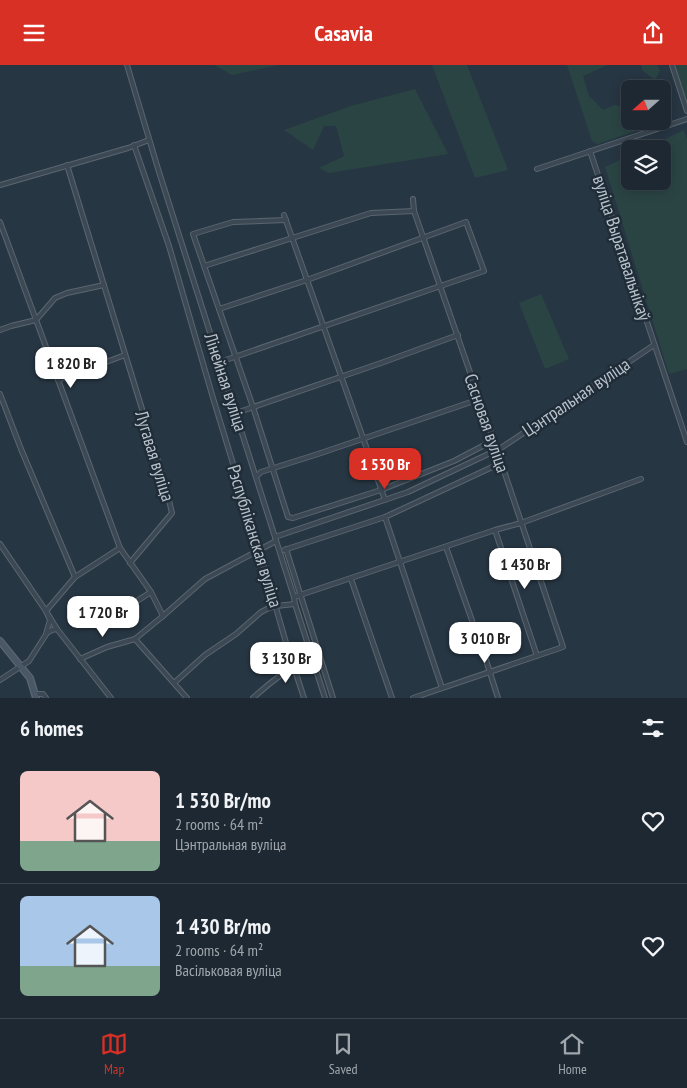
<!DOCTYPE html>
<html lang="en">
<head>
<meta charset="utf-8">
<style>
	:root { --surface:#1d2832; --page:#2a343e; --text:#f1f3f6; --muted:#a0a6ac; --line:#3b444d; --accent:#d93025 }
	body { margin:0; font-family:"PT Sans Narrow",sans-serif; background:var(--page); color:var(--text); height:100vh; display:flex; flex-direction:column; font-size:19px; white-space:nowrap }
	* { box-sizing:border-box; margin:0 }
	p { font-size:16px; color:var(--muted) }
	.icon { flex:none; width:28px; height:28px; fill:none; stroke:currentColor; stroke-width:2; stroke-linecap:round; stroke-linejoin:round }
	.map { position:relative; height:633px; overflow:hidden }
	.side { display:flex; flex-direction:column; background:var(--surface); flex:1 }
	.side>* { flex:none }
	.needle { width:32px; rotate:249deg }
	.controls { position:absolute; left:621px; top:15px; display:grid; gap:10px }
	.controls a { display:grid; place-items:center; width:50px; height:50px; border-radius:8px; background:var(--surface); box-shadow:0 2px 12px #0003,0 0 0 1px var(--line); font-size:25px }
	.price { position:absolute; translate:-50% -42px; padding:0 11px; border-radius:10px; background:#fff; color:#222; font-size:16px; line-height:32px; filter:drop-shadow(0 1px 2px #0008) }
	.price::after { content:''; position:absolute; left:50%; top:30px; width:15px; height:11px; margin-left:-8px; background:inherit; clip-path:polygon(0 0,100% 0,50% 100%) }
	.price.active { background:var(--accent); color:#fff }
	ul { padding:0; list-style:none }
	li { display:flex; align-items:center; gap:15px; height:125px; padding:0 20px }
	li+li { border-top:1px solid var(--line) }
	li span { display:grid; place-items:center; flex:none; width:140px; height:100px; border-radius:8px; color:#555 }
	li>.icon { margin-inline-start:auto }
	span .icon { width:60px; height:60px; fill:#fffc; stroke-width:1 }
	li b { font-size:21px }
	h2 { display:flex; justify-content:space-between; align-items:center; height:60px; padding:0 20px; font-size:21px }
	header { display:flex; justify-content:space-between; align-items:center; height:65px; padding:0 20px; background:var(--accent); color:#fff; font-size:22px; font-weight:800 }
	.dock { display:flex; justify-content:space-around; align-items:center; height:70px; border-top:1px solid var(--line); background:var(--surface); font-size:14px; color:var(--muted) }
	.dock a { display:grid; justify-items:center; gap:2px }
	.dock .active { color:var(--accent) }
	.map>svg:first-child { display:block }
	.green { fill:#2a4444 }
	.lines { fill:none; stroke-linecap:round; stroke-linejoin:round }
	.street-casing { stroke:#5a6670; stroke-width:6 }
	.secondary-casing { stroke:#5a6670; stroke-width:8 }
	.street { stroke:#3c4853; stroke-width:4 }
	.secondary { stroke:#4a5766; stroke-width:5.5 }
	.labels { text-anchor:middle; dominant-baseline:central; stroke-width:5; stroke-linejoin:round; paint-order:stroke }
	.street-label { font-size:18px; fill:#b9c3cc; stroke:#202d38 }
</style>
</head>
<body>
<header><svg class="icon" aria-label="menu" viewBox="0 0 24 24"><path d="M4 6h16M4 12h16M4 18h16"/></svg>Casavia<svg class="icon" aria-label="share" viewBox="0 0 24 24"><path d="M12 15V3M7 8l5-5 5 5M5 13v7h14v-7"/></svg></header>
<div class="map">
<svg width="687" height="633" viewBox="0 0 687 633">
	<rect width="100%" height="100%" fill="#273643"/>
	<g class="green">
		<polygon points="214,0 279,0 232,10"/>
		<polygon points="432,0 467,0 508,105 475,113"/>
		<polygon points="567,0 608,0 583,11 589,31 603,45 614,40 630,43 630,56 662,56 663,50 664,50 664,57 597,79 592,76"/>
		<polygon points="641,0 657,0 660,6 655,15 643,6"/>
		<polygon points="674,0 687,0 687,37 675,2"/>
		<polygon points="415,24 448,89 329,108 319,103 344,91 336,61 324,61 313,85 284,65 351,41"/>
		<polygon points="684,65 687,74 687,304 669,309 605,102 630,90 630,116 662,116 662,84 644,84"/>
		<polygon points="541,229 569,294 545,304 519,238"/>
	</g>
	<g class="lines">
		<defs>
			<g id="street">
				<polyline points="127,0 159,107 294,532 295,539 325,633"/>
				<polyline points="672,0 687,46"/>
				<polyline points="134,80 169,181 213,333 259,484 287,581 304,633"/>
				<polyline points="590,86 687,377"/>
				<polyline points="67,100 166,422 172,448 130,498"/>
				<polyline points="537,104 687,54"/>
				<polyline points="0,120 128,83 149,75"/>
				<polyline points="413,134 414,146 497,385 563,582 413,633"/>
				<polyline points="284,150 385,435"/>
				<polyline points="286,155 233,157 193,169 253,342 288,452 293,453 381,425 454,396 494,375"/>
				<polyline points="0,157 120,483 151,527 163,551"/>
				<polyline points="204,201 371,148 414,146"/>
				<polyline points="219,244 307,215 466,157 484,206 220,297"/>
				<polyline points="0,265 11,261 36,255 55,233 67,228 104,220"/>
				<polyline points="58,315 125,290"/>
				<polyline points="0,329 21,384 75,512"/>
				<polyline points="236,348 381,298 458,270"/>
				<polyline points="257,411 261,407 318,389 480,334"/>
				<polyline points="385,452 442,623"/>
				<polyline points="495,465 537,591"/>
				<polyline points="275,472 408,427 501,383 654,280"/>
				<polyline points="0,479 46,546 57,564 111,633"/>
				<polyline points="446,482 486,595 498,633"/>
				<polyline points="286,484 333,633"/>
				<polyline points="284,485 385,452 501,398"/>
				<polyline points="351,514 392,633"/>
				<polyline points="294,532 495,465 521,458 641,414"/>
				<polyline points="115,550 151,527"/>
				<polyline points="46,569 50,555 46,546 75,512 120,483"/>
				<polyline points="135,574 187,633"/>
				<polyline points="80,594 107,582 135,574 163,551 205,514 276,476"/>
				<polyline points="0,615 29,596 47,568 52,565 57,564"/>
				<polyline points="174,618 205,590 236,569 261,547 267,544 276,541 295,539"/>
				<polyline points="35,629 43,629 46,633"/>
				<path d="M253,633C267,620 294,598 312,593"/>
			</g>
			<polyline id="secondary" points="0,576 30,613 36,633"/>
		</defs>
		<use href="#street" class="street-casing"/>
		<use href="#secondary" class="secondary-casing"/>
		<use href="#street" class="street"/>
		<use href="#secondary" class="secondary"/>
	</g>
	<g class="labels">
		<g class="street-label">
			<text transform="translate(622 183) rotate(72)">вуліца Выратавальнікаў</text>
			<text transform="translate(226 317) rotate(72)">Лінейная вуліца</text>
			<text transform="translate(576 332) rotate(-34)">Цэнтральная вуліца</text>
			<text transform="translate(487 358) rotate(71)">Сасновая вуліца</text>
			<text transform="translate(155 391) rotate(73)">Лугавая вуліца</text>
			<text transform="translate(255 471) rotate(73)">Рэспубліканская вуліца</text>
		</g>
	</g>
</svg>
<div class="controls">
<a><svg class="needle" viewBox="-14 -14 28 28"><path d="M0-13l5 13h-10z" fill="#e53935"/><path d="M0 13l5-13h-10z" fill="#a0a6ac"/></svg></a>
<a><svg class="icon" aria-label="layers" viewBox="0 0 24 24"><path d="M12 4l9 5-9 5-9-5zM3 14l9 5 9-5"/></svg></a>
</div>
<b class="price" style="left:71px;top:324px">1 820 Br</b>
<b class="price active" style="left:385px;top:425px">1 530 Br</b>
<b class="price" style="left:525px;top:525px">1 430 Br</b>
<b class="price" style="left:103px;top:573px">1 720 Br</b>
<b class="price" style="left:485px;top:599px">3 010 Br</b>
<b class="price" style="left:286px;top:619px">3 130 Br</b>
</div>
<section class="side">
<h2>6 homes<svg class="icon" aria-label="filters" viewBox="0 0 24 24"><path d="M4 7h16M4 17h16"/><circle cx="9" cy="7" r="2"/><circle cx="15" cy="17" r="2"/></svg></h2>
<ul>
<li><span style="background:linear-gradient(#f6c9c9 70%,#7fa58c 0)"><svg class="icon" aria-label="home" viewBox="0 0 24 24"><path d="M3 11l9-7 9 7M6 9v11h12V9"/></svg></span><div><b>1 530 Br/mo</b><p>2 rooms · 64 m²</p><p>Цэнтральная вуліца</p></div><svg class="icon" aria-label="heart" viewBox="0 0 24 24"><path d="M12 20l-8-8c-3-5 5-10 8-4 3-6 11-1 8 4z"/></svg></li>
<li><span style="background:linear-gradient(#a9c7e8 70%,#7fa58c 0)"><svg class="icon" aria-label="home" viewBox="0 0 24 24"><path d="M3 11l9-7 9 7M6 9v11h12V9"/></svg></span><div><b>1 430 Br/mo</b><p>2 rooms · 64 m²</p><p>Васільковая вуліца</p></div><svg class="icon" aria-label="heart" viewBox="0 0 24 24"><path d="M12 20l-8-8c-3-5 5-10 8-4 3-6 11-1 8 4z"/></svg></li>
</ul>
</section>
<nav class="dock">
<a class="active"><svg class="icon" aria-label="map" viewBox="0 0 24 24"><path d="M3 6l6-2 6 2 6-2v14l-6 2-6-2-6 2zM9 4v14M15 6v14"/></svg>Map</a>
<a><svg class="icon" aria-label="saved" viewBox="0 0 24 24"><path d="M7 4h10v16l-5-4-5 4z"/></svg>Saved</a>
<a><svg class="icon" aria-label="home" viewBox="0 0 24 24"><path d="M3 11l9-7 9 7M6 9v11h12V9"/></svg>Home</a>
</nav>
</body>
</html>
